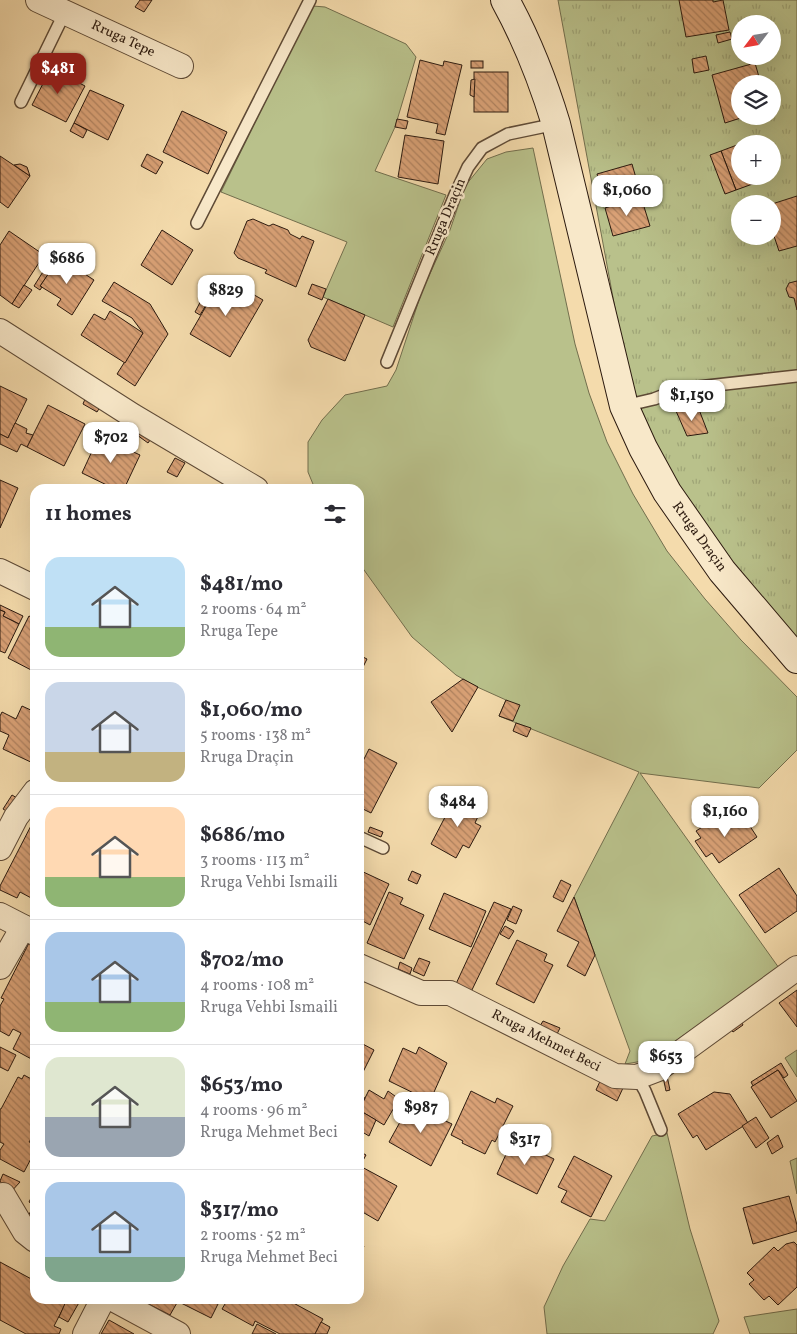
<!DOCTYPE html>
<html lang="en">
<head>
<meta charset="utf-8">
<style>
	:root { --surface:#fff; --page:#f7f7f7; --text:#2b2b33; --muted:#7c7c81; --line:#e1e1e2; --accent:#8f2418 }
	body { margin:0; font-family:Vollkorn,serif; background:var(--page); color:var(--text); height:100vh; display:flex; flex-direction:column; font-size:19px; white-space:nowrap }
	* { box-sizing:border-box; margin:0 }
	p { font-size:16px; color:var(--muted) }
	.icon { flex:none; width:28px; height:28px; fill:none; stroke:currentColor; stroke-width:2; stroke-linecap:round; stroke-linejoin:round }
	.map { position:relative; flex:1; overflow:hidden }
	.panel { position:absolute; left:30px; top:484px; width:334px; height:820px; display:flex; flex-direction:column; background:var(--surface); border-radius:15px; box-shadow:0 5px 20px #0002 }
	.panel>* { flex:none }
	.needle { width:32px; rotate:239deg }
	.buttons { position:absolute; left:731px; top:15px; display:grid; gap:10px }
	.buttons a { display:grid; place-items:center; width:50px; height:50px; border-radius:50%; background:var(--surface); box-shadow:0 5px 20px #0002; font-size:25px }
	.price { position:absolute; translate:-50% -42px; padding:0 11px; border-radius:10px; background:#fff; color:#222; font-size:16px; line-height:32px; filter:drop-shadow(0 1px 2px #0008) }
	.price::after { content:''; position:absolute; left:50%; top:30px; width:15px; height:11px; margin-left:-8px; background:inherit; clip-path:polygon(0 0,100% 0,50% 100%) }
	.price.on { background:var(--accent); color:#fff }
	ul { padding:0; list-style:none }
	li { display:flex; align-items:center; gap:15px; height:125px; padding:0 15px }
	li+li { border-top:1px solid var(--line) }
	li span { display:grid; place-items:center; flex:none; width:140px; height:100px; border-radius:15px; color:#555 }
	li>.icon { margin-inline-start:auto }
	span .icon { width:60px; height:60px; fill:#fffc; stroke-width:1 }
	li b { font-size:21px }
	h2 { display:flex; justify-content:space-between; align-items:center; height:60px; padding:0 15px; font-size:21px }
	.map>svg:first-child { display:block }
	.grass { fill:#b9c18b; stroke:#726e4d }
	.park { fill:url(#park-tufts); stroke:#726e4d; fill-rule:evenodd }
	.building { fill:url(#building-back-hatch); stroke:#2c1a0f }
	.lines { fill:none; stroke-linecap:round; stroke-linejoin:round }
	.lane-casing { stroke:#5e4a36; stroke-width:14 }
	.street-casing { stroke:#5e4a36; stroke-width:26 }
	.secondary-casing { stroke:#2c1a0f; stroke-width:30 }
	.lane { stroke:#f8e8c9; stroke-width:11 }
	.street { stroke:#f8e8c9; stroke-width:24 }
	.secondary { stroke:#f8e8c9; stroke-width:28 }
	.labels { text-anchor:middle; dominant-baseline:central; stroke-width:5; stroke-linejoin:round; paint-order:stroke }
	.street-label { font-size:14px; fill:#2c1a0f; stroke:#f8e8c9 }
</style>
</head>
<body>
<div class="map">
<svg width="797" height="1334" viewBox="0 0 797 1334">
	<defs>
		<pattern id="park-tufts" width="24" height="20" patternUnits="userSpaceOnUse" patternTransform="scale(1.25)"><rect width="24" height="20" fill="#b9c18b"/><path d="M3 7l-1-3M5 7V3M7 7l1-3M15 17l-1-3M17 17v-4M19 17l1-3" fill="none" stroke="#9fa577"/></pattern>
		<pattern id="building-back-hatch" width="6" height="6" patternUnits="userSpaceOnUse" patternTransform="scale(1.25)"><rect width="6" height="6" fill="#d9a176"/><path d="M-1 5l2 2M0 0l6 6M5-1l2 2" fill="none" stroke="#b0825f"/></pattern>
	</defs>
	<rect width="100%" height="100%" fill="#f4dbac"/>
	<filter id="stains"><feTurbulence type="fractalNoise" baseFrequency=".004" numOctaves="4"/><feColorMatrix values="0 0 0 0 .2 0 0 0 0 .09 0 0 0 0 .02 0 0 0 .5 -.17"/></filter>
	<radialGradient id="worn" r=".72"><stop offset=".6" stop-color="#630" stop-opacity="0"/><stop offset="1" stop-color="#630" stop-opacity=".3"/></radialGradient>
	<g class="grass">
		<polygon points="313,6 325,7 406,44 416,57 395,127 375,171 446,195 393,327 323,297 347,242 221,192 311,9"/>
		<polygon points="533,148 575,344 589,393 607,442 633,494 667,551 705,599 741,640 797,697 797,750 759,788 640,773 779,968 654,1056 637,1062 625,1064 630,1051 574,897 639,772 499,716 506,700 475,686 456,675 412,637 359,563 359,489 315,489 308,472 308,442 322,420 345,395 387,386 396,370 422,291 450,230 465,186 487,159 506,152"/>
		<polygon points="797,1050 797,1077 785,1058"/>
		<polygon points="667,1133 690,1229 719,1321 713,1334 547,1334 544,1307 563,1266 590,1219 605,1221 652,1136"/>
		<polygon points="797,1158 797,1194 790,1161"/>
		<polygon points="797,1309 797,1334 750,1334 744,1317"/>
	</g>
	<path class="park" d="M558,0H797V662L641,449ZM740,24H772V56H740ZM740,84H772V116H740ZM740,144H772V176H740ZM740,204H772V236H740Z"/>
	<g class="building">
		<polygon points="140,0 152,0 144,12 135,7"/>
		<polygon points="679,0 713,0 713,2 723,0 729,30 686,37"/>
		<polygon points="730,32 732,39 718,43 716,35"/>
		<polygon points="706,56 709,70 694,73 692,59"/>
		<polygon points="420,60 443,66 444,61 462,65 445,135 436,133 438,124 407,117"/>
		<rect x="471" y="61" width="12" height="7"/>
		<polygon points="755,63 761,84 740,84 740,116 747,116 725,123 712,75"/>
		<polygon points="51,68 85,86 66,122 32,105"/>
		<rect x="474" y="72" width="34" height="40"/>
		<polygon points="475,79 474,97 470,95 471,80"/>
		<polygon points="90,90 124,105 108,140 74,123"/>
		<polygon points="182,111 227,132 208,174 163,152"/>
		<polygon points="397,119 408,121 406,129 395,127"/>
		<polygon points="74,123 87,130 83,138 70,131"/>
		<polygon points="405,135 444,141 438,184 398,177"/>
		<polygon points="737,145 740,153 740,176 756,176 758,182 736,190 721,151"/>
		<polygon points="721,151 736,190 725,194 710,155"/>
		<polygon points="147,154 163,162 156,174 141,166"/>
		<polygon points="0,156 30,176 8,208 0,202"/>
		<polygon points="20,164 27,167 30,176 14,165"/>
		<polygon points="632,164 638,185 603,195 597,174"/>
		<polygon points="797,196 797,246 779,251 772,230 772,204"/>
		<polygon points="641,197 650,226 613,236 605,208"/>
		<polygon points="253,219 269,226 273,224 288,230 290,234 300,239 302,236 314,241 296,287 265,273 267,270 238,258 234,253 247,221"/>
		<polygon points="162,230 193,250 172,285 141,265"/>
		<polygon points="9,231 44,255 12,304 0,295 0,245"/>
		<polygon points="59,257 94,280 72,315 57,305 61,299 40,286"/>
		<polygon points="46,267 51,270 40,286 42,287 40,290 34,286"/>
		<polygon points="223,277 263,300 230,357 190,334"/>
		<polygon points="797,281 797,310 794,298 789,297 786,289 789,283"/>
		<polygon points="114,282 150,304 168,334 135,386 117,374 143,333 132,318 102,301"/>
		<polygon points="312,284 326,289 322,300 308,294"/>
		<polygon points="24,285 32,290 19,308 12,304"/>
		<polygon points="206,291 212,295 200,315 195,312"/>
		<polygon points="328,299 365,315 345,361 311,347 308,340"/>
		<polygon points="110,311 143,333 125,363 81,335 94,314 105,320"/>
		<polygon points="0,386 27,399 8,438 0,434"/>
		<polygon points="85,399 100,407 97,412 83,404"/>
		<polygon points="48,405 85,424 64,466 27,447"/>
		<polygon points="698,407 708,433 687,436 676,411"/>
		<polygon points="15,423 27,429 26,433 33,435 27,447 21,444 17,452 0,444 0,434 8,438"/>
		<polygon points="141,429 153,436 148,443 137,435"/>
		<polygon points="99,436 140,455 124,489 115,489 82,473"/>
		<polygon points="175,458 185,463 177,477 167,472"/>
		<polygon points="0,480 18,488 0,528"/>
		<polygon points="0,605 23,616 19,624 3,616 5,612 0,610"/>
		<polygon points="0,610 5,612 3,616 19,624 5,653 0,651"/>
		<polygon points="29,616 35,619 35,672 8,658"/>
		<polygon points="359,655 367,659 359,675"/>
		<polygon points="463,679 478,687 452,732 431,702"/>
		<polygon points="506,700 520,705 513,721 499,716"/>
		<polygon points="22,706 35,712 35,764 3,749 9,735 0,731 0,716 2,712 16,719"/>
		<polygon points="516,723 531,728 527,737 513,731"/>
		<polygon points="369,749 397,763 371,813 359,807 359,762 362,763"/>
		<polygon points="12,795 17,798 8,812 3,809"/>
		<polygon points="456,796 481,810 475,823 481,826 469,848 463,845 456,858 431,844"/>
		<polygon points="742,814 757,837 719,863 712,853 706,857 695,841 701,838 696,831 718,817 724,826"/>
		<polygon points="35,818 35,900 20,892 17,898 0,890 0,886"/>
		<polygon points="370,827 383,832 381,837 368,832"/>
		<polygon points="779,868 797,896 797,911 765,933 739,895"/>
		<polygon points="359,870 389,884 370,925 359,919"/>
		<polygon points="412,871 421,875 417,884 408,880"/>
		<polygon points="561,880 571,885 563,902 553,897"/>
		<polygon points="389,892 403,898 400,904 424,915 404,959 367,943"/>
		<polygon points="444,893 486,911 471,947 429,929"/>
		<polygon points="574,897 595,955 585,976 567,966 579,942 557,931"/>
		<polygon points="494,902 511,909 470,994 455,986"/>
		<polygon points="513,906 522,910 516,924 507,920"/>
		<polygon points="505,926 514,931 509,939 500,934"/>
		<polygon points="517,940 547,954 544,961 553,965 534,1003 496,984"/>
		<polygon points="30,941 35,944 35,1061 13,1049 21,1033 13,1029 9,1036 0,1031 0,1006 4,999 1,998"/>
		<polygon points="419,958 430,962 424,976 413,971"/>
		<polygon points="400,962 412,968 410,974 398,969"/>
		<polygon points="797,990 797,1027 779,1003"/>
		<polygon points="543,1021 560,1028 557,1034 540,1026"/>
		<polygon points="741,1021 743,1025 733,1032 730,1028"/>
		<polygon points="359,1042 374,1050 359,1080"/>
		<polygon points="0,1047 16,1055 8,1071 0,1067"/>
		<polygon points="419,1047 447,1063 430,1101 389,1081 403,1048 416,1054"/>
		<polygon points="781,1063 788,1075 784,1078 778,1070 753,1086 751,1082"/>
		<polygon points="778,1070 797,1101 771,1118 751,1087"/>
		<polygon points="24,1075 35,1081 35,1133 29,1142 35,1144 35,1151 24,1172 0,1159 0,1150 4,1144 0,1142 0,1109 1,1109 18,1077 22,1079"/>
		<polygon points="667,1076 670,1090 666,1091 663,1077"/>
		<polygon points="602,1077 623,1088 617,1101 596,1090"/>
		<polygon points="369,1090 384,1099 388,1091 399,1099 384,1125 359,1110"/>
		<polygon points="471,1091 495,1103 497,1098 513,1106 495,1142 492,1140 485,1154 462,1143 463,1141 451,1135"/>
		<polygon points="714,1092 730,1094 748,1123 706,1150 697,1135 693,1138 678,1114"/>
		<polygon points="359,1096 365,1098 359,1109"/>
		<polygon points="410,1104 452,1124 431,1166 389,1142"/>
		<polygon points="428,1106 433,1106 436,1110 436,1116 422,1110"/>
		<polygon points="359,1110 376,1120 369,1136 359,1130"/>
		<polygon points="756,1117 769,1138 756,1148 742,1126"/>
		<polygon points="778,1135 783,1147 772,1154 767,1143"/>
		<polygon points="513,1139 554,1159 537,1194 497,1174"/>
		<polygon points="359,1151 366,1155 360,1166 397,1186 378,1221 359,1210"/>
		<polygon points="574,1156 612,1176 591,1217 561,1202 567,1191 558,1187"/>
		<polygon points="3,1174 20,1182 9,1194 0,1181"/>
		<polygon points="35,1190 35,1225 26,1220 34,1205 29,1202"/>
		<polygon points="789,1196 797,1225 797,1231 753,1244 743,1208"/>
		<polygon points="794,1242 797,1245 797,1287 778,1305 769,1296 764,1300 749,1284 754,1280 747,1273 774,1247 778,1251 786,1244"/>
		<polygon points="359,1243 364,1246 359,1256"/>
		<polygon points="0,1262 35,1281 35,1299 68,1299 54,1326 61,1329 59,1334 26,1334 0,1320"/>
		<polygon points="67,1299 81,1299 68,1322 59,1317"/>
		<polygon points="138,1299 173,1299 178,1301 170,1315"/>
		<polygon points="173,1299 217,1299 220,1300 211,1318"/>
		<polygon points="228,1299 286,1299 323,1319 315,1334 280,1334 255,1321 253,1326 222,1309"/>
		<polygon points="109,1320 134,1334 101,1334"/>
		<polygon points="321,1322 330,1327 327,1334 315,1334"/>
		<polygon points="257,1324 276,1334 252,1334"/>
	</g>
	<g class="lines">
		<defs>
			<g id="lane">
				<polyline points="21,102 65,12"/>
				<polyline points="197,223 310,0"/>
				<polyline points="387,362 455,195 468,167 482,148 508,134 556,124"/>
				<polyline points="624,406 654,399 680,389 797,376"/>
				<polyline points="359,837 383,848"/>
				<polyline points="637,1077 645,1091 661,1130"/>
			</g>
			<g id="street">
				<polyline points="38,0 181,66"/>
				<polyline points="0,331 133,416 256,489"/>
				<polyline points="0,571 35,588"/>
				<polyline points="0,848 16,817 35,792"/>
				<polyline points="0,915 35,933"/>
				<polyline points="359,966 421,993 450,993 615,1076 637,1077 658,1069 797,968"/>
				<polyline points="0,967 23,927"/>
				<polyline points="3,1195 25,1232 35,1240"/>
				<polyline points="113,1299 178,1334"/>
				<polyline points="85,1334 103,1299"/>
			</g>
			<path id="secondary" d="M505,0C527,40 543,81 556,124L624,406L643,448L667,492L722,571L797,659"/>
		</defs>
		<use href="#lane" class="lane-casing"/>
		<use href="#street" class="street-casing"/>
		<use href="#secondary" class="secondary-casing"/>
		<use href="#lane" class="lane"/>
		<use href="#street" class="street"/>
		<use href="#secondary" class="secondary"/>
	</g>
	<g class="labels">
		<g class="street-label">
			<text transform="translate(123 39) rotate(25)">Rruga Tepe</text>
			<text transform="translate(446 217) rotate(-67)">Rruga Draçin</text>
			<text transform="translate(699 537) rotate(54)">Rruga Draçin</text>
			<text transform="translate(546 1041) rotate(27)">Rruga Mehmet Beci</text>
		</g>
	</g>
	<rect width="100%" height="100%" filter="url(#stains)"/>
	<rect width="100%" height="100%" fill="url(#worn)"/>
</svg>
<div class="buttons">
<a><svg class="needle" viewBox="-14 -14 28 28"><path d="M0-13l5 13h-10z" fill="#e53935"/><path d="M0 13l5-13h-10z" fill="#7c7c81"/></svg></a>
<a><svg class="icon" aria-label="layers" viewBox="0 0 24 24"><path d="M12 4l9 5-9 5-9-5zM3 14l9 5 9-5"/></svg></a>
<a>+</a>
<a>−</a>
</div>
<b class="price on" style="left:58px;top:95px">$481</b>
<b class="price" style="left:627px;top:217px">$1,060</b>
<b class="price" style="left:67px;top:285px">$686</b>
<b class="price" style="left:226px;top:317px">$829</b>
<b class="price" style="left:692px;top:422px">$1,150</b>
<b class="price" style="left:111px;top:464px">$702</b>
<b class="price" style="left:458px;top:828px">$484</b>
<b class="price" style="left:725px;top:838px">$1,160</b>
<b class="price" style="left:666px;top:1083px">$653</b>
<b class="price" style="left:421px;top:1134px">$987</b>
<b class="price" style="left:525px;top:1166px">$317</b>
<section class="panel">
<h2>11 homes<svg class="icon" aria-label="filters" viewBox="0 0 24 24"><path d="M4 7h16M4 17h16"/><circle cx="9" cy="7" r="2"/><circle cx="15" cy="17" r="2"/></svg></h2>
<ul>
<li><span style="background:linear-gradient(#bfe0f5 70%,#8fb573 0)"><svg class="icon" aria-label="home" viewBox="0 0 24 24"><path d="M3 11l9-7 9 7M6 9v11h12V9"/></svg></span><div><b>$481/mo</b><p>2 rooms · 64 m²</p><p>Rruga Tepe</p></div></li>
<li><span style="background:linear-gradient(#c9d6e8 70%,#c2b280 0)"><svg class="icon" aria-label="home" viewBox="0 0 24 24"><path d="M3 11l9-7 9 7M6 9v11h12V9"/></svg></span><div><b>$1,060/mo</b><p>5 rooms · 138 m²</p><p>Rruga Draçin</p></div></li>
<li><span style="background:linear-gradient(#ffd9b3 70%,#8fb573 0)"><svg class="icon" aria-label="home" viewBox="0 0 24 24"><path d="M3 11l9-7 9 7M6 9v11h12V9"/></svg></span><div><b>$686/mo</b><p>3 rooms · 113 m²</p><p>Rruga Vehbi Ismaili</p></div></li>
<li><span style="background:linear-gradient(#a9c7e8 70%,#8fb573 0)"><svg class="icon" aria-label="home" viewBox="0 0 24 24"><path d="M3 11l9-7 9 7M6 9v11h12V9"/></svg></span><div><b>$702/mo</b><p>4 rooms · 108 m²</p><p>Rruga Vehbi Ismaili</p></div></li>
<li><span style="background:linear-gradient(#dfe7d0 60%,#9aa5b1 0)"><svg class="icon" aria-label="home" viewBox="0 0 24 24"><path d="M3 11l9-7 9 7M6 9v11h12V9"/></svg></span><div><b>$653/mo</b><p>4 rooms · 96 m²</p><p>Rruga Mehmet Beci</p></div></li>
<li><span style="background:linear-gradient(#a9c7e8 75%,#7fa58c 0)"><svg class="icon" aria-label="home" viewBox="0 0 24 24"><path d="M3 11l9-7 9 7M6 9v11h12V9"/></svg></span><div><b>$317/mo</b><p>2 rooms · 52 m²</p><p>Rruga Mehmet Beci</p></div></li>
</ul>
</section>
</div>
</body>
</html>
